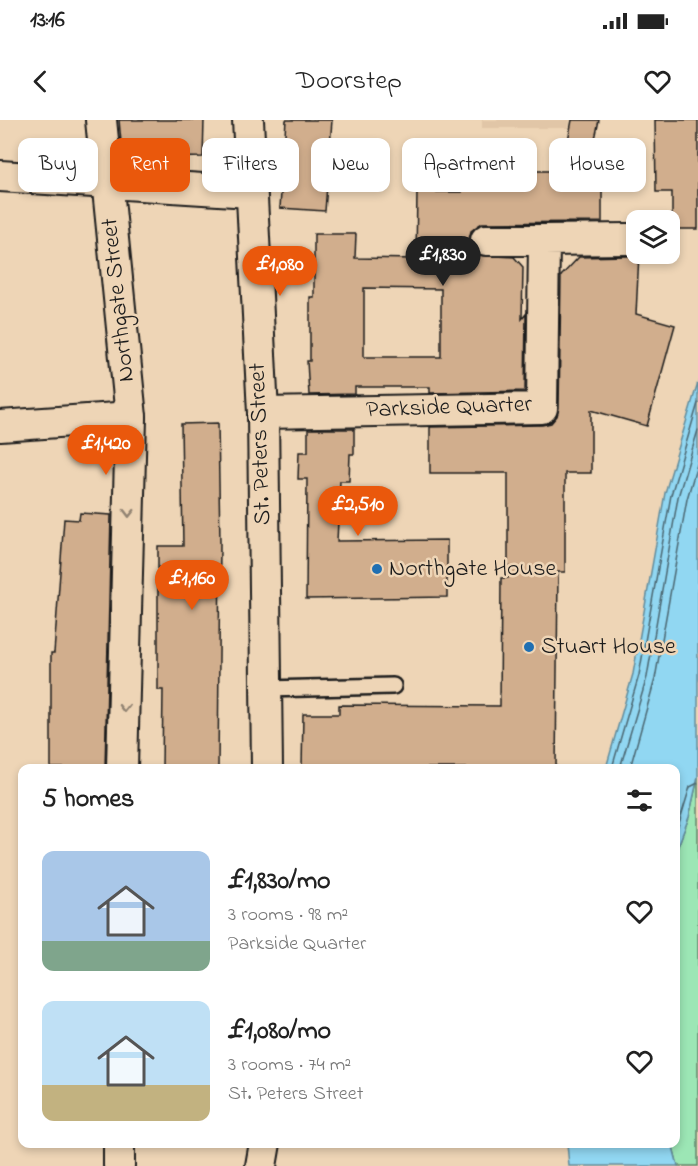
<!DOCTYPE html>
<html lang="en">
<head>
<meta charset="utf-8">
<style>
	:root { --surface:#fff; --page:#f6f6f6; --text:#222; --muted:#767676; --accent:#ea580c }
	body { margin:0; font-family:"Indie Flower",sans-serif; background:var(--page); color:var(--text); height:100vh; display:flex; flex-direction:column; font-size:22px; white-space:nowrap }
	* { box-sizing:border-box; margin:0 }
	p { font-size:20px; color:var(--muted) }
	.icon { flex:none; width:33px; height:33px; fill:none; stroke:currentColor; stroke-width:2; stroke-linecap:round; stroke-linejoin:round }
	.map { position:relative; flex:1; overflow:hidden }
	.sheet { position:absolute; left:18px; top:644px; width:662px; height:384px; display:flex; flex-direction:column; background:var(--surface); border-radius:12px; box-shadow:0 3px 9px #0003 }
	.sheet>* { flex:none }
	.guide { position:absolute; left:18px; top:18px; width:663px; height:54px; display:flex; gap:12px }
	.buttons { position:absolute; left:626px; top:90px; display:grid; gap:12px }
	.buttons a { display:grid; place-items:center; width:54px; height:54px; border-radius:12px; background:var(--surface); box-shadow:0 3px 9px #0003; font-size:30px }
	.price { position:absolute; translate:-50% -51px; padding:0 14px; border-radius:21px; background:var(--accent); color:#fff; font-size:20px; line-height:39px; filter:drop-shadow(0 2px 3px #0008) }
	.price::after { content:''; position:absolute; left:50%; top:36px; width:18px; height:14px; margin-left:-9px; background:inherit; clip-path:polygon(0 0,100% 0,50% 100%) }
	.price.active { background:#222; color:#fff }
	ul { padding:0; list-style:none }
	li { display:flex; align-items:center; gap:18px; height:150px; padding:0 24px }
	li span { display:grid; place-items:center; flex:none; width:168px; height:120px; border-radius:12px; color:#555 }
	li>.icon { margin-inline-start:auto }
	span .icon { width:72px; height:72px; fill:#fffc; stroke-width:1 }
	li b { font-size:26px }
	h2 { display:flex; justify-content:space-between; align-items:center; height:72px; padding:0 24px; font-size:26px }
	.tag { padding:0 21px; border-radius:12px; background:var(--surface); box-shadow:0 3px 9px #0003; font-size:21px; line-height:54px }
	.tag.active { background:var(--accent); color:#fff }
	.status { display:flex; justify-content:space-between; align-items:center; height:42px; padding:0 30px; background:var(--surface); direction:ltr }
	.status svg { height:16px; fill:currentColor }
	header { display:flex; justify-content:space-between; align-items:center; height:78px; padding:0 24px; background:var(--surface); font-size:27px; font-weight:600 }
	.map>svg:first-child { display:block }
	.built { fill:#e1c6a7 }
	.green { fill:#9ce6b5; stroke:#5c8168; stroke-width:1.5 }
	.water { fill:#91d7f2; stroke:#628c9c; stroke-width:1.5 }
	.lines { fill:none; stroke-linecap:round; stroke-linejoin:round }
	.shore { stroke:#4b6772; stroke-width:1.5 }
	.building { fill:#d1ae8d; stroke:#1c1c1c; stroke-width:1.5; fill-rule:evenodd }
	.service-casing { stroke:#1c1c1c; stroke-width:20 }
	.minor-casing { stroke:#1c1c1c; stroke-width:34 }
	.service { stroke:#eed5b6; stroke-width:15 }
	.minor { stroke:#eed5b6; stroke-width:30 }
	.oneway { stroke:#908271 }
	.poi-dot { fill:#1f6fb2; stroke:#eed5b6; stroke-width:2 }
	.labels { text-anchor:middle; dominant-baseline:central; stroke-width:5; stroke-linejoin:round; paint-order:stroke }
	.street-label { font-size:24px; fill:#1c1c1c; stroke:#eed5b6 }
	.poi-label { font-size:24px; fill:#1c1c1c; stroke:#eed5b6; text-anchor:start }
</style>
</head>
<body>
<div class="status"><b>13:16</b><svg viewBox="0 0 49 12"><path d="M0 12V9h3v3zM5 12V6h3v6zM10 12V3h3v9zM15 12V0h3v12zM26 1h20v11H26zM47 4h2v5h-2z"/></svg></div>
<header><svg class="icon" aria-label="back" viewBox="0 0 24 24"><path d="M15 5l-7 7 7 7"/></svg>Doorstep<svg class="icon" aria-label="heart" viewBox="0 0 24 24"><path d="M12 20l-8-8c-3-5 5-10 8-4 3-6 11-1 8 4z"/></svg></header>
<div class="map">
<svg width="698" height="1046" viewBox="0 0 698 1046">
	<rect width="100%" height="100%" fill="#eed5b6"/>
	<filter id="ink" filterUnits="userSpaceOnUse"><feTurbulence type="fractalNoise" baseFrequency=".0167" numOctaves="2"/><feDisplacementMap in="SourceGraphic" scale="12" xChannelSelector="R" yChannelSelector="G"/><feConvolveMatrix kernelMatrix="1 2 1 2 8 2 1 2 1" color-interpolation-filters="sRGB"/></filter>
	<g filter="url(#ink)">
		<polygon class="built" points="482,0 570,0 569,8 482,8"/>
		<polygon class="green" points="698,657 698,1046 678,1046 672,1023 675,1023 675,734 689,697"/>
		<g class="water">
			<polygon points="698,262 698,657 689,697 675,734 675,648 606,648 633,554 665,373"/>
			<polygon points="567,1023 672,1023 678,1046 569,1046"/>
		</g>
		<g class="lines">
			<g class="shore">
				<polyline points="612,648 639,555 671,375 698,283"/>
				<polyline points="620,648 647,557 678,377 698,310"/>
				<polyline points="630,648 655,559 687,379 698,341"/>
				<polyline points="675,716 690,667 698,663"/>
			</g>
		</g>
		<g class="building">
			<polygon points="119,0 204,0 203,37 158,38 157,29 122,33"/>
			<polygon points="286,0 332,0 325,91 280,88"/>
			<path d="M572,0H599L588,53H602V102L482,103L471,111L469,119L471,128L478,135L514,137L523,147L522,199L526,194L525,271L430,273V267H355V274L309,275L307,241H310V177H314V114H356L355,138L416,139L417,72H462V55L506,56V51H562ZM364,168L441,169V237H364Z"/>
			<polygon points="655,0 698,0 698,109 672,109 672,72 656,72"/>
			<polygon points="639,134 636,194 675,205 647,306 591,290 591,353 565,353 565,452 558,452 556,648 302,648 303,594 339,594 339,585 500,586 501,458 508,458 508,353 430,353 430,307 542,305 551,303 557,296 559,288 561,156 579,137 628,136"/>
			<polygon points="218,303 220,423 218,648 162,648 163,570 158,570 158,426 183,426 181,304"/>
			<polygon points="308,309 354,309 354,334 350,334 349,361 340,361 337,421 447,420 447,477 306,479 307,359 298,359 299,332 308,332"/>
			<polygon points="80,393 111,395 105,648 51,648 51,533 54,533 64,399 79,400"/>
		</g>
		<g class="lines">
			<defs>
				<polyline id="service" points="265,569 393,566"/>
				<g id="minor">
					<polyline points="101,0 131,297 122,648"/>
					<polyline points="248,0 263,293 267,648"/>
					<polyline points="0,56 250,72"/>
					<polyline points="486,120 544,120"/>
					<polyline points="263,293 542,288 544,120 628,119"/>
					<polyline points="0,306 131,297"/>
					<polyline points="119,1046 119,1023"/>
					<polyline points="261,1046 265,1023"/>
				</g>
			</defs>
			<use href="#service" class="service-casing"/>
			<use href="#minor" class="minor-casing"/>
			<use href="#service" class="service"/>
			<use href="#minor" class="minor"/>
		</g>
		<defs><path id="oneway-chevron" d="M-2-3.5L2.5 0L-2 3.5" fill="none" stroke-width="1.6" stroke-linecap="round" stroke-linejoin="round" transform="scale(1.5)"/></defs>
		<g class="oneway">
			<use href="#oneway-chevron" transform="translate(129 393) rotate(91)"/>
			<use href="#oneway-chevron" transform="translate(124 588) rotate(91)"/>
		</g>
	</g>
	<g class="poi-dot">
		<circle cx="377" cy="449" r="6"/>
		<circle cx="529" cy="527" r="6"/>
	</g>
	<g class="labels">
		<g class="street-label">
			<text transform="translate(119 180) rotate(-96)">Northgate Street</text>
			<text transform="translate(449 288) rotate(-2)">Parkside Quarter</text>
			<text transform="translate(261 324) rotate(-92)">St. Peters Street</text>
		</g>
		<g class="poi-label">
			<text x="389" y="449">Northgate House</text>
			<text x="541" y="527">Stuart House</text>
		</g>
	</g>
</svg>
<div class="buttons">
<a><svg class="icon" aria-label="layers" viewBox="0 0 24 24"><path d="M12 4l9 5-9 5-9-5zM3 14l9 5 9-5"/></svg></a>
</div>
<b class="price active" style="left:443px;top:167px">£1,830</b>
<b class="price" style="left:280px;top:177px">£1,080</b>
<b class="price" style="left:106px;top:356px">£1,420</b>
<b class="price" style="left:358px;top:417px">£2,510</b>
<b class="price" style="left:192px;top:491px">£1,160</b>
<div class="guide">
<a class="tag">Buy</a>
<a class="tag active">Rent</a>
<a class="tag">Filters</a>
<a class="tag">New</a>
<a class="tag">Apartment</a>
<a class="tag">House</a>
</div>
<section class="sheet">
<h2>5 homes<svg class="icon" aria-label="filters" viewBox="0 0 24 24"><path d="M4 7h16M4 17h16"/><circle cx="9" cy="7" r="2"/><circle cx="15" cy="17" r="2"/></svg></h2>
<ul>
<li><span style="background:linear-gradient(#a9c7e8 75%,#7fa58c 0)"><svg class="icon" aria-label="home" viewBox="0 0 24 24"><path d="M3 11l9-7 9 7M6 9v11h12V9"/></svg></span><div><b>£1,830/mo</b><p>3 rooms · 98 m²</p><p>Parkside Quarter</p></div><svg class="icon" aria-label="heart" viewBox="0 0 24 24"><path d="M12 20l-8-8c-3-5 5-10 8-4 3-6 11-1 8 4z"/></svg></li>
<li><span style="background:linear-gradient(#bfe0f5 70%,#c2b280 0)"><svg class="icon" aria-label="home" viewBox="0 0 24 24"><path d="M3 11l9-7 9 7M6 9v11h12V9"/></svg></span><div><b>£1,080/mo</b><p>3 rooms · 74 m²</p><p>St. Peters Street</p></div><svg class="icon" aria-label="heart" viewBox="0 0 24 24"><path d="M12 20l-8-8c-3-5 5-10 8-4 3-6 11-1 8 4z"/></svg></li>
</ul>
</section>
</div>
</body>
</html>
